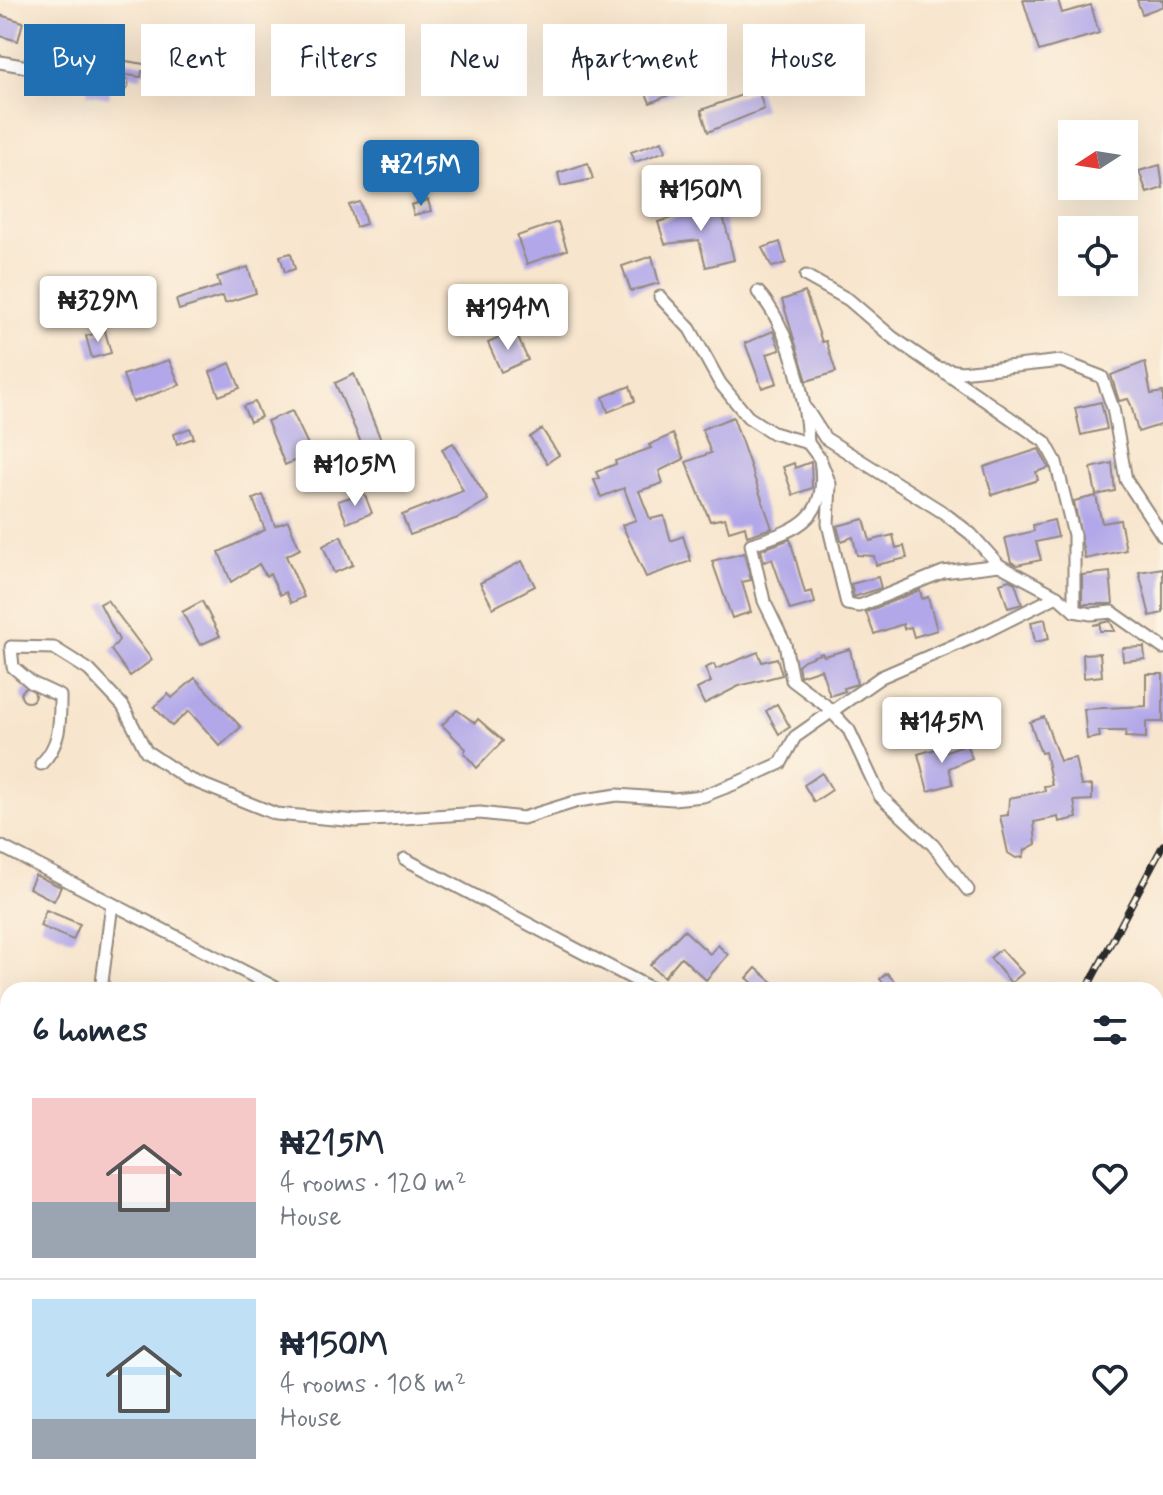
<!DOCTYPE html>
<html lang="en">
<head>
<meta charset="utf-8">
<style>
	:root { --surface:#fff; --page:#f6f6f7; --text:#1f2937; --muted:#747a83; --line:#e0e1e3; --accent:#1f6fb2 }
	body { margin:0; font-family:Mynerve,sans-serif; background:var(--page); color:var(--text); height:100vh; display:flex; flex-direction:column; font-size:30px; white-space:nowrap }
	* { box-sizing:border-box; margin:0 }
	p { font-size:26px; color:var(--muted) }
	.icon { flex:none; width:44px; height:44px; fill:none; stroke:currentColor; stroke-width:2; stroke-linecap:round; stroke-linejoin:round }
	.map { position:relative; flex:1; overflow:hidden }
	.details { position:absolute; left:0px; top:982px; width:1164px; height:514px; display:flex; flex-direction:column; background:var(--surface); border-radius:24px 24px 0 0; box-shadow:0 8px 32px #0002 }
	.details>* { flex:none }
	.top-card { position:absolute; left:24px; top:24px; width:1116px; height:72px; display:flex; gap:16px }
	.needle { width:52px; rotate:258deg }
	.controls { position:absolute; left:1058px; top:120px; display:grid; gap:16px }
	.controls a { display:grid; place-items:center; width:80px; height:80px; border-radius:0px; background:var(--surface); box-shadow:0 8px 32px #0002; font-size:40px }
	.price { position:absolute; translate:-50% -68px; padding:0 18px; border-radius:8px; background:#fff; color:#222; font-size:26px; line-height:52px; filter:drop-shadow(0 2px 4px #0008) }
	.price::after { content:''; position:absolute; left:50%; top:48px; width:24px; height:18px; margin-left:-12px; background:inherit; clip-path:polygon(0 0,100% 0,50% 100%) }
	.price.current { background:var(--accent); color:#fff }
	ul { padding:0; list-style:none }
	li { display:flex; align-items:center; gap:24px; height:200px; padding:0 32px }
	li+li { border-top:2px solid var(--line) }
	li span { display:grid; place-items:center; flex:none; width:224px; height:160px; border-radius:0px; color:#555 }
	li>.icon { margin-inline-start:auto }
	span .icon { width:96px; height:96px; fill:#fffc; stroke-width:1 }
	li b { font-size:34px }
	h2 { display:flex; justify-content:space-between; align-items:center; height:96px; padding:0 32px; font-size:34px }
	.pill { padding:0 28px; border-radius:0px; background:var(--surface); box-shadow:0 8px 32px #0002; font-size:28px; line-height:72px }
	.pill.current { background:var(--accent); color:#fff }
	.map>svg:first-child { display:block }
	.building { fill:#b2a8e9 }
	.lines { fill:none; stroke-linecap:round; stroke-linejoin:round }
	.minor-casing { stroke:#92887c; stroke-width:15 }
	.minor { stroke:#fff; stroke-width:11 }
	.rail-casing { stroke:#2b2b2b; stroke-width:7 }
	.rail { stroke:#fcf5e5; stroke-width:4; stroke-dasharray:12; stroke-linecap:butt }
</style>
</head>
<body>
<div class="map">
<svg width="1163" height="1495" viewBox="0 0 1163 1495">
	<rect width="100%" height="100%" fill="#fcf5e5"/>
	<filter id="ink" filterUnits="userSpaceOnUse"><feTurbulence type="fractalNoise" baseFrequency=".0125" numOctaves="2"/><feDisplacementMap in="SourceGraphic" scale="16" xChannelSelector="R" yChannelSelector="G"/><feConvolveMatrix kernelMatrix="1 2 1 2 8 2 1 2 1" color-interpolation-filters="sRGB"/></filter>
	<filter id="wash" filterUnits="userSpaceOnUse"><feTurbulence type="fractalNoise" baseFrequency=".006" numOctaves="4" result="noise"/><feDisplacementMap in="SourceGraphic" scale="32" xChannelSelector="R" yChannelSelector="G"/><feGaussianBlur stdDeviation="1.8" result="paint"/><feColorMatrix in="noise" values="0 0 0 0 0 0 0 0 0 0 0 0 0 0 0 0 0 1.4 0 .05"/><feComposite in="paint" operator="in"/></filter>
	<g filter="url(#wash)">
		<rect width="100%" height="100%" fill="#f8e5cd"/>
		<g id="blocks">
			<g class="building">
				<polygon points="1023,0 1058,0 1062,13 1091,5 1099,33 1039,51"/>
				<polygon points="1137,0 1163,0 1163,6 1142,14"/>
				<polygon points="0,15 23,22 18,41 0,36"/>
				<polygon points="77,35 110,39 106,66 73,60"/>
				<polygon points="159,44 216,54 214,71 194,69 189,84 166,81 142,71 141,77 106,72 108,58 156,66"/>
				<polygon points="694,72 699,83 650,103 646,93"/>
				<polygon points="88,86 110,91 109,98 87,94"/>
				<polygon points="758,89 764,109 708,132 701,110"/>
				<polygon points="662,141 666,151 635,162 631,152"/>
				<polygon points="588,163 593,179 561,186 558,173"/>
				<polygon points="1160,165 1163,188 1147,193 1139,171"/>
				<polygon points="428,200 431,211 414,215 411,205"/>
				<polygon points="360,202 366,224 356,227 349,205"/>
				<polygon points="720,203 734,260 706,267 699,240 665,244 658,222"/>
				<polygon points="558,222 567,250 527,264 517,236"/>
				<polygon points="780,242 786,263 772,267 762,248"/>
				<polygon points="291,253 295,269 285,272 280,256"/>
				<polygon points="652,256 659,283 631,291 622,266"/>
				<polygon points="248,267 256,293 225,303 223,296 179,310 176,300 220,286 217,277"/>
				<polygon points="805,292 822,342 826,341 836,372 807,381 782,300"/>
				<polygon points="105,331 111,353 92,358 86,336"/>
				<polygon points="515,331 528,360 501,372 488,343"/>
				<polygon points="773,331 780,350 767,354 777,383 762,388 745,343"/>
				<polygon points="169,360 180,385 133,402 123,375"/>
				<polygon points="1145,362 1151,394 1163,392 1163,424 1138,432 1131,405 1128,399 1119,401 1111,375"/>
				<polygon points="230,363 240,388 219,396 210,372"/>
				<polygon points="354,374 386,452 368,459 335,383"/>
				<polygon points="630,386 635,401 608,412 603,397"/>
				<polygon points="255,402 261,417 250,422 243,406"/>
				<polygon points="1101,402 1107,429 1081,435 1075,408"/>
				<polygon points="292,411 312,453 285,465 267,421"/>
				<polygon points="733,417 772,528 747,536 745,526 729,531 725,518 710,521 686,462 711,453 702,429"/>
				<polygon points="190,428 194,438 177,444 174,434"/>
				<polygon points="542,429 559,455 547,463 530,437"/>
				<polygon points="673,434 684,459 659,471 663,483 639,491 650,519 664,516 671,541 683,536 691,561 646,577 622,525 636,520 624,488 601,497 594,480 599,478 596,472 616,464 615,461 651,448 649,445"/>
				<polygon points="453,443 488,500 458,518 410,535 402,515 463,491 442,449"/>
				<polygon points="1039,449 1049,468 1036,472 1038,480 992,495 984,467"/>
				<polygon points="811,462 812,488 793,495 783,467 794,463 795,468"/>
				<polygon points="1112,463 1115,491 1096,495 1091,468"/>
				<polygon points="364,493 372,513 347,523 338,501"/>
				<polygon points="263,495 275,526 288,521 300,549 286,556 304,597 291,603 286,592 280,595 270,574 266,576 259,564 231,582 219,552 265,530 253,499"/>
				<polygon points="1096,496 1102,523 1120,520 1126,550 1085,559 1074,501"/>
				<polygon points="864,519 870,541 893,535 896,548 904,546 907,558 876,565 874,556 857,555 853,537 841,541 837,526"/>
				<polygon points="1054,520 1058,537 1036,542 1041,560 1017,565 1011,562 1005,538 1034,531 1033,525"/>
				<polygon points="341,536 353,565 334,573 323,546"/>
				<polygon points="790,539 805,593 812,591 815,603 790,610 772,559 764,562 761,550"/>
				<polygon points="744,553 751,580 742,582 751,612 732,618 712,561"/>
				<polygon points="522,561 535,586 493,608 480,583"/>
				<polygon points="1163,568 1163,613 1150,616 1139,572"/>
				<polygon points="1110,572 1113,604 1082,604 1082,575"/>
				<polygon points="878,577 881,588 854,597 851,584"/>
				<polygon points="1009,580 1015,583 1022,604 1008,608 1000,583"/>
				<polygon points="920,590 922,599 928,597 937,630 914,637 911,627 904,629 903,624 874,634 866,612"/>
				<polygon points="107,600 152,660 130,676 111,650 119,640 100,604"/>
				<polygon points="202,601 220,636 200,645 182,612"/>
				<polygon points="1045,619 1049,639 1035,642 1031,622"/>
				<polygon points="1110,621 1115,631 1100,631 1100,624 1093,625"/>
				<polygon points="1144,647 1145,659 1123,661 1122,648"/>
				<polygon points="850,649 857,684 844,688 845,691 830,696 821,669 800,676 798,665 804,660 822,653 824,656"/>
				<polygon points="758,652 762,662 777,658 782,675 739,686 704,704 697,689 711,682 705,668 714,664 716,669"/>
				<polygon points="1100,653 1102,676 1084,678 1083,654"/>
				<polygon points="1146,674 1163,674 1163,722 1146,722 1146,738 1125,737 1126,731 1099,731 1100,737 1087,739 1084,709 1146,706"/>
				<polygon points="195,678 241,727 220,746 189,711 172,726 154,707 168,694 172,698"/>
				<circle cx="28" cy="695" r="7"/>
				<polygon points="777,704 790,727 779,734 766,711"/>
				<polygon points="457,710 475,723 478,719 503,741 477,768 464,753 466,749 442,725"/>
				<polygon points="1044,717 1060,761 1075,758 1081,786 1092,785 1092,800 1074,801 1077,818 1059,822 1058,817 1034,822 1036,844 1025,850 1023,857 1016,858 1008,853 1000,816 1008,815 1009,798 1045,791 1044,786 1052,785 1045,752 1041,753 1030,722"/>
				<polygon points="979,720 985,740 975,744 969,723"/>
				<polygon points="966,744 972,758 949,768 953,784 928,791 918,754 943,747 944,752"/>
				<polygon points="822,773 832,790 814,802 804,785"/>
				<polygon points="35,875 61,887 54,901 29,888"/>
				<polygon points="46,910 80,924 73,940 40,926"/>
				<polygon points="684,930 710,954 718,945 728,955 706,980 681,957 664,977 650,965"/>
				<polygon points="1001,949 1023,973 1011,983 990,958"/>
				<polygon points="756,968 782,990 747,990 753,983 747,978"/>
				<polygon points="887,973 902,990 889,990 880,979"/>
			</g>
		</g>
	</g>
	<g filter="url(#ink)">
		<use href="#blocks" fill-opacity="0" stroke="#92887c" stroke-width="2"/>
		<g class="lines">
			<defs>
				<g id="minor">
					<polyline points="0,62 122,84"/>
					<polyline points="806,276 849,300 892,337 937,368 961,372 1061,361 1102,377 1113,408 1126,480 1163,536"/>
					<path d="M758,292C789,325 806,398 808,443"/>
					<polyline points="660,297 690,329 720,383 748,417 773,433 808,443 820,459 830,484 828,524 847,604 859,606 943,572 999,565"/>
					<polyline points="944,372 1045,442 1056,462 1074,535 1074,611"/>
					<polyline points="807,410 825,438 944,513 971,534 999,565 1057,596 1074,611 1091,614 1112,612 1163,648"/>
					<path d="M820,459C829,517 801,529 751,544L764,601L785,644L792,680L825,705L849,730L880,796L933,845L968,890"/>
					<path d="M41,764C61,744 60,722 60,696L32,683L13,667L11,647L54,648L89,670L123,706L146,751L186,778L276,814L357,821L480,813L523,818L578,801L617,795L673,799L703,796L739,782L781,763L795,737L881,677L985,632L1057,596"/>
					<polyline points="0,846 280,990"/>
					<polyline points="405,859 654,990"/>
					<polyline points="101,990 112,904"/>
					<polyline points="1156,1153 1163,1163"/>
					<polyline points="1058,1488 1063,1495"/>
					<polyline points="44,1495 46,1488"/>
					<polyline points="88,1495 103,1488"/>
					<polyline points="212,1495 216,1488"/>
					<polyline points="373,1495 377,1488"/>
					<polyline points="560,1495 565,1488"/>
					<polyline points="773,1495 777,1488"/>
					<polyline points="872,1495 876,1488"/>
				</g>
			</defs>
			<use href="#minor" class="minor-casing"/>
			<use href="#minor" class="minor"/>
			<defs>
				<g id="rail">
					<polyline points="1086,990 1163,845"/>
					<polyline points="818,1495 822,1488"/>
				</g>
			</defs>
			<use href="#rail" class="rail-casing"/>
			<use href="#rail" class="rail"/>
		</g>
	</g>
</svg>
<div class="controls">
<a><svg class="needle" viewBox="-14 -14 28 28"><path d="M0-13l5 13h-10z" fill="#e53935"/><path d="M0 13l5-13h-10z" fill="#747a83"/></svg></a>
<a><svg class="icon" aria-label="locate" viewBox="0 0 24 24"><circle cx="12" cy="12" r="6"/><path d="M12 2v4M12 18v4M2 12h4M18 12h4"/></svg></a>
</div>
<b class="price current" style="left:421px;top:208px">₦215M</b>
<b class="price" style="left:701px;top:233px">₦150M</b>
<b class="price" style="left:98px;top:344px">₦329M</b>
<b class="price" style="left:508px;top:352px">₦194M</b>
<b class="price" style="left:355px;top:508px">₦105M</b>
<b class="price" style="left:942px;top:765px">₦145M</b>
<div class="top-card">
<a class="pill current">Buy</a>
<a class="pill">Rent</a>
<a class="pill">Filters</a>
<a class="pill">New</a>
<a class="pill">Apartment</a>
<a class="pill">House</a>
</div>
<section class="details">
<h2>6 homes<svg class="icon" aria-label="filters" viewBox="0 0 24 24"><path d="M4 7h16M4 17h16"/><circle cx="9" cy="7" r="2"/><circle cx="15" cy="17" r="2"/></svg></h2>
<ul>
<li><span style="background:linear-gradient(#f6c9c9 65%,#9aa5b1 0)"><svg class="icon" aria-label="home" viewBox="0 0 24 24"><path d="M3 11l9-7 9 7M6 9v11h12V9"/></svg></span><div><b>₦215M</b><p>4 rooms · 120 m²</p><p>House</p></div><svg class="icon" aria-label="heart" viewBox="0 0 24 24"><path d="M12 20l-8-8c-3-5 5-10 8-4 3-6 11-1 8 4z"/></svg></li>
<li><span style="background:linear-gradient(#bfe0f5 75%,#9aa5b1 0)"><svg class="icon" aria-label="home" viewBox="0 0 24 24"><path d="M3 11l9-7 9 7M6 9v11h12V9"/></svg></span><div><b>₦150M</b><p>4 rooms · 108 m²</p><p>House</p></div><svg class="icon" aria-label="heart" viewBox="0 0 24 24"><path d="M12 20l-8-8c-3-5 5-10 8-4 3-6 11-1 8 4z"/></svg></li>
</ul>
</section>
</div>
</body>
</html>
